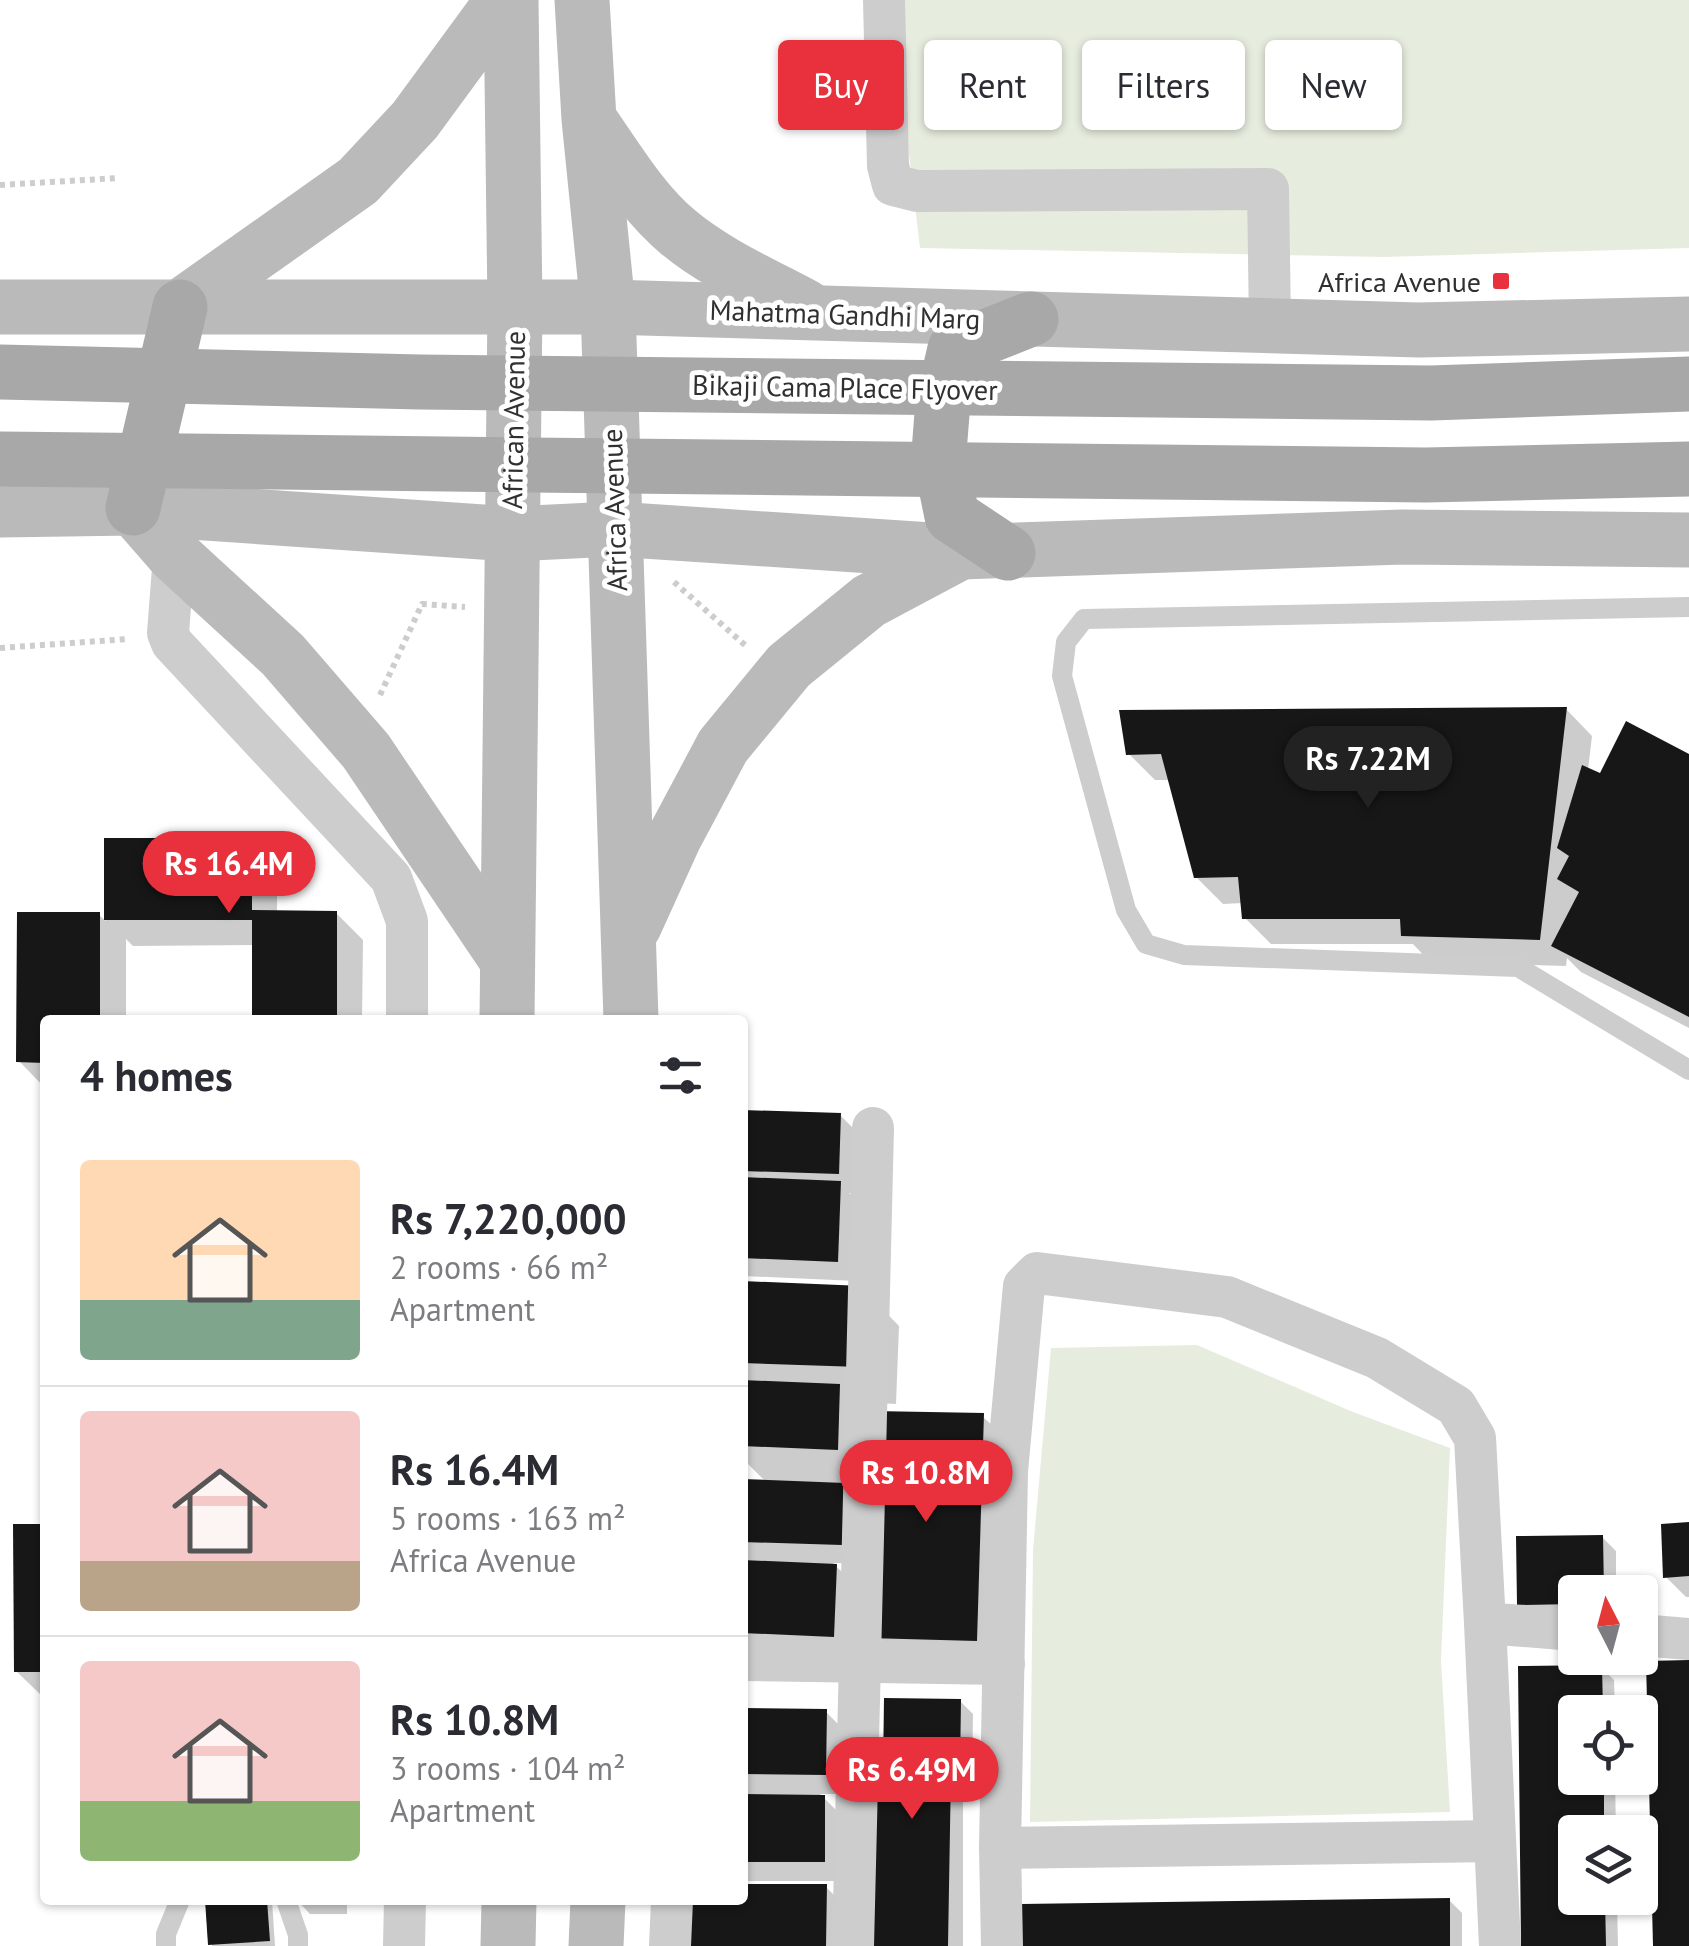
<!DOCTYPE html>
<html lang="en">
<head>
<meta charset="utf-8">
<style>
	:root { --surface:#fff; --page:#f2f2f3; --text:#2b2b33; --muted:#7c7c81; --line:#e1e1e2; --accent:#e8313c }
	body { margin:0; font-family:"PT Sans",sans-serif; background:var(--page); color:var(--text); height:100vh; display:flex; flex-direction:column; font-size:38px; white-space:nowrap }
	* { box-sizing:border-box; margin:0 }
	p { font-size:32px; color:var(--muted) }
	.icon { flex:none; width:55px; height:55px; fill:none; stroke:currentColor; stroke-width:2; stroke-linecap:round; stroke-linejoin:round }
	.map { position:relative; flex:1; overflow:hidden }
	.drawer { position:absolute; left:40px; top:1015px; width:708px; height:890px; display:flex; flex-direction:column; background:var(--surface); border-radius:10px; box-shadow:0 2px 8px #0004 }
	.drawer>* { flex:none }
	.banner { position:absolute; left:778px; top:40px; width:760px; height:90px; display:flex; gap:20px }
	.needle { width:65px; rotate:354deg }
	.fabs { position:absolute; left:1558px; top:1575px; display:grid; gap:20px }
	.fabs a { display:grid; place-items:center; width:100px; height:100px; border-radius:10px; background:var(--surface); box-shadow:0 2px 8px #0004; font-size:50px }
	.price { position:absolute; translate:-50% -85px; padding:0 22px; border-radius:35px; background:var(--accent); color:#fff; font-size:32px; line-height:65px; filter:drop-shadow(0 2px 5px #0008) }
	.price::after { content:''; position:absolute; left:50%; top:60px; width:30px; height:22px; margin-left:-15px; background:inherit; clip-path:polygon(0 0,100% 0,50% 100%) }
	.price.selected { background:#222; color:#fff }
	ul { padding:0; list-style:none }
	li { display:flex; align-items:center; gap:30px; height:250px; padding:0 40px }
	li+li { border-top:2px solid var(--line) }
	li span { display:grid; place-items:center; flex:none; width:280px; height:200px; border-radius:10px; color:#555 }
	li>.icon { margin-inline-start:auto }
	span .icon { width:120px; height:120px; fill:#fffc; stroke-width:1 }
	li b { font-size:42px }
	h2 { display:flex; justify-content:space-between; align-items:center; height:120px; padding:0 40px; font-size:42px }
	.tag { padding:0 35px; border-radius:10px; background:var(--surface); box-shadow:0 2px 8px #0004; font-size:35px; line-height:90px }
	.tag.selected { background:var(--accent); color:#fff }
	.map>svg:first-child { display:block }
	.green { fill:#e6edde }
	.shadow { fill:#0003 }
	.building { fill:#171717 }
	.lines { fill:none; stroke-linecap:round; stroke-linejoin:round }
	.path { stroke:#cdcdcd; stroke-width:6; stroke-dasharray:5 5; stroke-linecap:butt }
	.lane { stroke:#cdcdcd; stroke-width:20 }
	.street { stroke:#cdcdcd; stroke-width:42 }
	.secondary { stroke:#bababa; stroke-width:55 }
	.primary { stroke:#a8a8a8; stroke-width:55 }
	.poi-dot { fill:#e8313c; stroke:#fff; stroke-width:4 }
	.labels { text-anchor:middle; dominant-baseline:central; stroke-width:10; stroke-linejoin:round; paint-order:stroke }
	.poi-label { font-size:28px; fill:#303030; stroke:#fff; text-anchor:end }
	.street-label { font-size:28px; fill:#303030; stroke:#fff }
</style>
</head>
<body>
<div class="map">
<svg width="1689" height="1946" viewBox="0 0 1689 1946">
	<rect width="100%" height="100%" fill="#fff"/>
	<g class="green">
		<polygon points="891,0 1689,0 1689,248 1384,257 920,248"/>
		<polygon points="1197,1345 1353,1412 1450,1448 1441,1661 1450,1812 1030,1822 1033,1550 1051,1348"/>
	</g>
	<g class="shadow">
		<polygon points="1566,709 1592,736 1588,770 1601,776 1689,757 1689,1028 1581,972 1567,958 1566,966 1430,962 1413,944 1271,944 1244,917 1243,903 1223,904 1196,877 1171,780 1155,780 1128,753"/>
		<polygon points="106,840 251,840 277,867 277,913 336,913 363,940 362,1020 254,1020 255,945 133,946 126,939 126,1020 45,1020 45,1088 19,1061 99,915 106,921"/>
		<polygon points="742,1113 840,1115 860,1135 858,1193 849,1193 860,1203 857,1281 742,1276"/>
		<polygon points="742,1284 862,1288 899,1326 896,1404 855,1402 876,1423 982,1416 996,1429 990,1653 884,1650 861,1564 833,1563 857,1587 853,1656 742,1651 742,1482 767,1483 742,1458"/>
		<polygon points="1689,1525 1689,1597 1686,1597 1666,1577"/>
		<polygon points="45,1526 45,1697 43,1697 16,1671"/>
		<polygon points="1602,1537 1616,1551 1616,1592 1575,1592 1575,1617 1519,1604"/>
		<polygon points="1601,1667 1614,1680 1615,1712 1575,1712 1575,1778 1615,1778 1616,1832 1575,1832 1575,1898 1617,1898 1618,1946 1524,1946 1520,1668"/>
		<polygon points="960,1701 973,1714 972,1782 963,1782 963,1946 876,1946 885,1773"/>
		<polygon points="742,1710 826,1712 846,1732 845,1794 820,1794 844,1818 844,1881 742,1881"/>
		<polygon points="826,1887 846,1907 846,1946 693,1946 693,1900 742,1900"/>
		<polygon points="208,1900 272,1900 275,1946 212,1946"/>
		<polygon points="297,1900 347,1900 347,1914 310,1914"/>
		<polygon points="1449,1900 1462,1913 1462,1946 1024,1946"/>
	</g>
	<g class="building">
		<polygon points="1567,707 1540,940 1401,936 1400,919 1242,919 1238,877 1194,878 1161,754 1126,755 1119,710"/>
		<polygon points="1626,721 1689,754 1689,1017 1551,946 1579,892 1557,879 1569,856 1557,848 1582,765 1600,773"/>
		<polygon points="104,838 252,838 252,910 337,911 337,1020 252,1020 252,920 104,920"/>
		<polygon points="17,912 100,912 100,1020 45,1020 45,1063 16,1062"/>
		<polygon points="742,1110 841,1113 839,1174 742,1171"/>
		<polygon points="742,1177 841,1181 838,1262 742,1258"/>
		<polygon points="742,1281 863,1286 860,1367 742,1363"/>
		<polygon points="742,1380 840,1384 838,1450 742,1446"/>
		<polygon points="873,1411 984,1413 977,1641 868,1638"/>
		<polygon points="742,1479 845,1483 842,1545 742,1542"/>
		<polygon points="1689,1522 1689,1576 1663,1578 1661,1524"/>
		<polygon points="13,1524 45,1524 45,1672 14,1672"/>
		<polygon points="1603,1535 1604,1592 1575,1592 1575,1604 1517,1605 1516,1536"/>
		<polygon points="742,1560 837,1564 834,1637 742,1633"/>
		<polygon points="1689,1660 1689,1946 1653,1946 1646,1661"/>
		<polygon points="1602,1665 1603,1712 1575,1712 1575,1778 1604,1778 1604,1832 1575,1832 1575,1898 1605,1898 1606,1946 1521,1946 1518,1666"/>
		<polygon points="884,1698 961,1699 960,1769 951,1770 948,1946 874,1946 861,1770 883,1770"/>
		<polygon points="742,1708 827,1709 826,1775 742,1774"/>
		<polygon points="742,1794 825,1795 825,1862 742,1862"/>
		<polygon points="742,1884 827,1884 826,1946 690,1946 691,1900 742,1900"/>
		<polygon points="1450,1898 1450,1946 1021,1946 1021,1904"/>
		<polygon points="205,1900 267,1900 270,1941 208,1945"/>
	</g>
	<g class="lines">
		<g class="path">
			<polyline points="0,185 119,178"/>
			<polyline points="674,582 746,646"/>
			<polyline points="0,648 128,639"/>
			<polyline points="380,695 422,604 465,607"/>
		</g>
		<g class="lane">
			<polyline points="1689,607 1084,619 1066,642 1062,676 1126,910 1146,944 1184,955 1518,967 1689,1070"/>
			<polyline points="286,1900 298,1935 298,1946"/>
			<polyline points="166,1946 166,1934 180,1900"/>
		</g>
		<g class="street">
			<polyline points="884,0 888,166 893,185 917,191 1268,189 1270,325"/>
			<polyline points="174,555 168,633 172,643 391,878 407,921 407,1020"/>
			<polyline points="1485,1623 1500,1946"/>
			<polyline points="1640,1635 1689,1639"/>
			<polyline points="742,1660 1004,1664"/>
			<polyline points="1000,1848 1495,1841"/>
			<polyline points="404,1946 405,1900"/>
			<polyline points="670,1946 672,1900"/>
			<polyline points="853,1946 873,1128"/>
			<polyline points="1002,1946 1000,1848 1007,1471 1024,1286 1037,1273 1227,1297 1377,1358 1456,1406 1475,1438 1485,1623 1575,1630"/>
		</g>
		<g class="secondary">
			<polyline points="582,0 589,119 608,307 631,1020"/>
			<path d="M591,122C617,159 642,202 678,232C715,263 763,284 806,307"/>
			<polyline points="0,307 608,307 1419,330 1689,324"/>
			<polyline points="180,307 358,181 415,120 503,0"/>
			<polyline points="133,508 174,555 283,655 366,751 507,960"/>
			<polyline points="0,510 133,508 511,534 614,529 961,552 1403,537 1689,540"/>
			<polyline points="634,926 674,838 723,746 789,666 869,601 961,552"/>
			<polyline points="507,1020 515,307 511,0"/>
			<polyline points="508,1946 509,1900"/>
			<polyline points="596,1946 598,1900"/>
		</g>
		<g class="primary">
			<polyline points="0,372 420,382 1431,393 1689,384"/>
			<polyline points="0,459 1426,475 1689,469"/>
			<polyline points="133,508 180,307"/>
			<polyline points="1008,553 952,516 939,452 943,401 955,349 1031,319"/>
		</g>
	</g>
	<rect class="poi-dot" x="1491" y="271" width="20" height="20" rx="5"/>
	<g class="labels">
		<g class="poi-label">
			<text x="1481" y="281">Africa Avenue</text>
		</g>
		<g class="street-label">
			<text transform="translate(845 314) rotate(2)">Mahatma Gandhi Marg</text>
			<text transform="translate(845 387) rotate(1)">Bikaji Cama Place Flyover</text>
			<text transform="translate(513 420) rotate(-89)">African Avenue</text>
			<text transform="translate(614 510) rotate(-92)">Africa Avenue</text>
		</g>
	</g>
</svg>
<div class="fabs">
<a><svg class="needle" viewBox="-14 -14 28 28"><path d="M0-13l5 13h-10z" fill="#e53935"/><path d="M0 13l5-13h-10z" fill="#7c7c81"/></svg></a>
<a><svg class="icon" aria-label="locate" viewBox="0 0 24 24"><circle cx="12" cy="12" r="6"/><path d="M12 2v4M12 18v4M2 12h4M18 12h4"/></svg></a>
<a><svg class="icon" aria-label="layers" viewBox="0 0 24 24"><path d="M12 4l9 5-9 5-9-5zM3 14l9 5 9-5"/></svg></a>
</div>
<b class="price selected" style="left:1368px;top:811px">Rs 7.22M</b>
<b class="price" style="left:229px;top:916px">Rs 16.4M</b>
<b class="price" style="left:926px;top:1525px">Rs 10.8M</b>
<b class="price" style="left:912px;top:1822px">Rs 6.49M</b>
<div class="banner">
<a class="tag selected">Buy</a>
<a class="tag">Rent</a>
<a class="tag">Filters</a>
<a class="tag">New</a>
</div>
<section class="drawer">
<h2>4 homes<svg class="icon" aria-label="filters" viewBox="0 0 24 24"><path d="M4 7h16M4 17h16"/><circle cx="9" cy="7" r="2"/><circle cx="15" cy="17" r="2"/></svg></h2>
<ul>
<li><span style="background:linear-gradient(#ffd9b3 70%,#7fa58c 0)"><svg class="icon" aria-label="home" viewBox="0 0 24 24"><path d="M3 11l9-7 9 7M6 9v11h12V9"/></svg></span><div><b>Rs 7,220,000</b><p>2 rooms · 66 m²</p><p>Apartment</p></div></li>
<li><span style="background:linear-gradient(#f6c9c9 75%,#b9a48a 0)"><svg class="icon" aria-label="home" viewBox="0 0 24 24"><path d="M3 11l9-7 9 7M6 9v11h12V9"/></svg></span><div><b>Rs 16.4M</b><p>5 rooms · 163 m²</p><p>Africa Avenue</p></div></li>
<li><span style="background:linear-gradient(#f6c9c9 70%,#8fb573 0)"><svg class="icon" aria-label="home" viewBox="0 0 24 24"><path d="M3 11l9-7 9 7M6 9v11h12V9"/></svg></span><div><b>Rs 10.8M</b><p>3 rooms · 104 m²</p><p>Apartment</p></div></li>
</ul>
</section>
</div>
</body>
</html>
